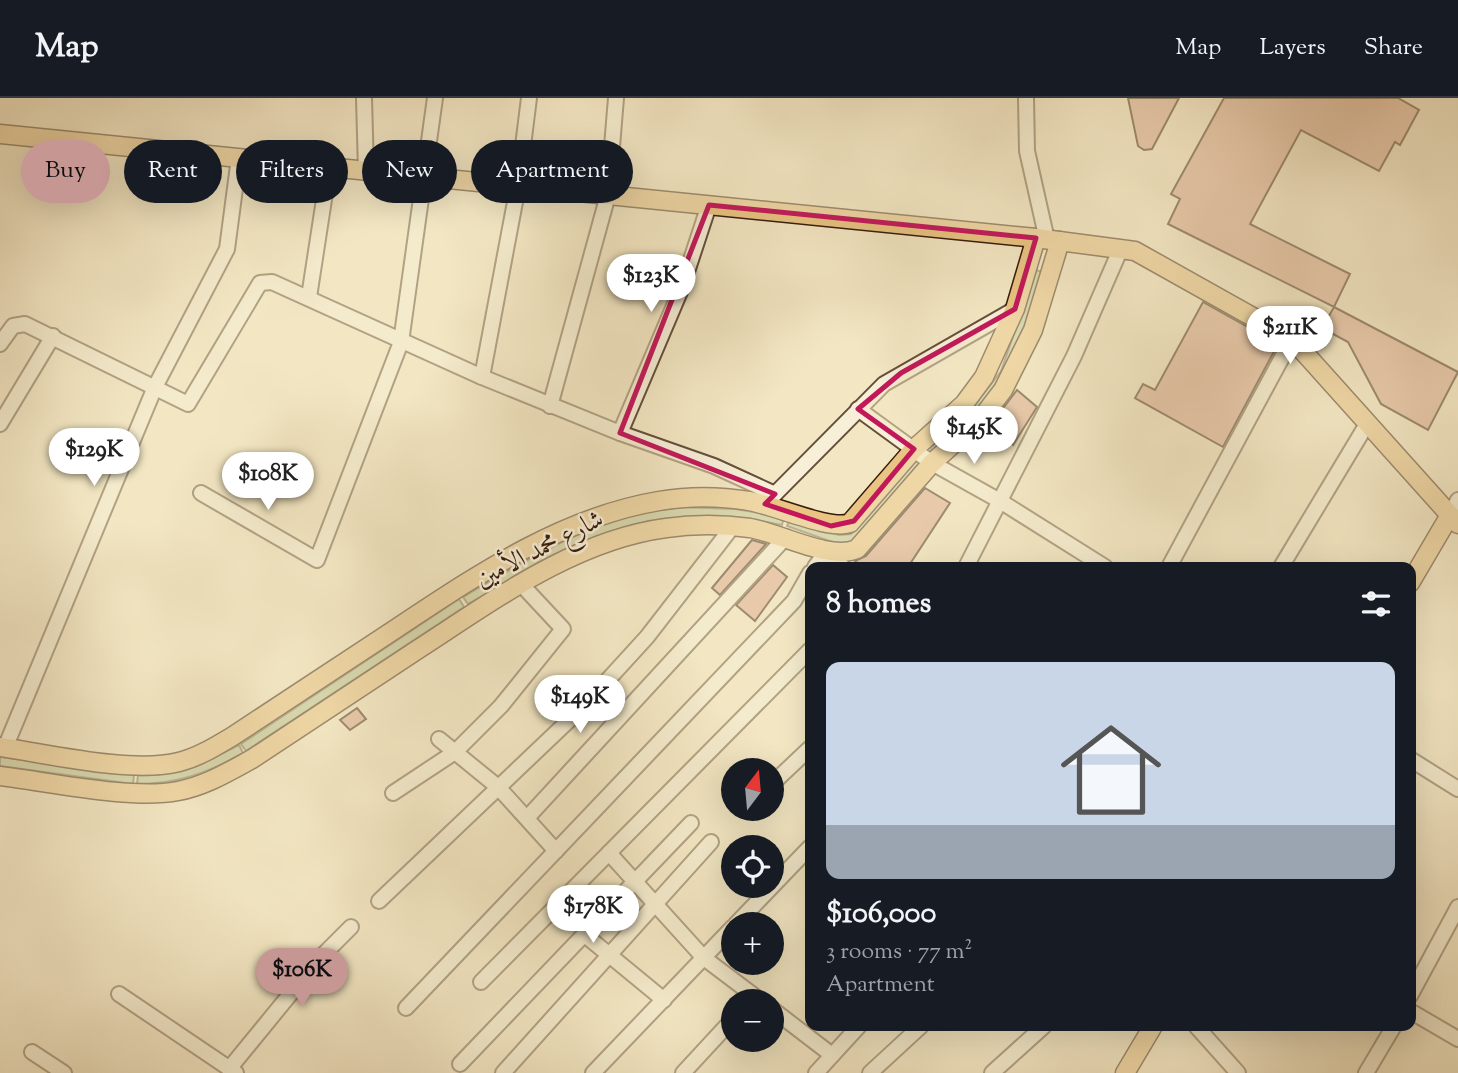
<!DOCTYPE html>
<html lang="en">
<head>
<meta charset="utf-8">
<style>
	:root { --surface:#171b24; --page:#242831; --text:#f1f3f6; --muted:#9ea1a6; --line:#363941; --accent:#c59692 }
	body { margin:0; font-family:"Sorts Mill Goudy",Amiri,serif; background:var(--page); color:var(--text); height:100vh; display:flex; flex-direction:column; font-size:26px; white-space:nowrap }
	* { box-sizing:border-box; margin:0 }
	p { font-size:23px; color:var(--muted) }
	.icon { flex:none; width:38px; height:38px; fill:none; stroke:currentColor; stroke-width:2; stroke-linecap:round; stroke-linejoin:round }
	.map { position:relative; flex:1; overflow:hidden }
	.side { position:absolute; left:805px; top:464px; width:611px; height:469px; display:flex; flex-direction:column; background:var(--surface); border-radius:14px; box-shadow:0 7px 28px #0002 }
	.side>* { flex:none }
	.hud { position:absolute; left:21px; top:42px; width:665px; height:63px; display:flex; gap:14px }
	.needle { width:46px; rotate:16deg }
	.tools { position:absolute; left:721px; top:660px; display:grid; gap:14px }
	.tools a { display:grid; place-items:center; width:63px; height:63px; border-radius:50%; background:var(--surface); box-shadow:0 7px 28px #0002; font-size:35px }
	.price { position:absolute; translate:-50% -60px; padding:0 16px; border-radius:24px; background:#fff; color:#222; font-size:23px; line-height:46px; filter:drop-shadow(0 2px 4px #0008) }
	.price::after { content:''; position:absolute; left:50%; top:42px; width:21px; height:16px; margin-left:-10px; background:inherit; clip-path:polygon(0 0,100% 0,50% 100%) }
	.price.current { background:var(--accent); color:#111 }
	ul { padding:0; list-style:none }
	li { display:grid; align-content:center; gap:14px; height:371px; padding:0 21px }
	li span { display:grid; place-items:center; height:217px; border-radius:14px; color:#555 }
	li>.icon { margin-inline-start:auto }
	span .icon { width:126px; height:126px; fill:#fffc; stroke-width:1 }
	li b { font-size:30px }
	h2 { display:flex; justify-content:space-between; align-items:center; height:84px; padding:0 21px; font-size:30px }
	.pill { padding:0 24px; border-radius:32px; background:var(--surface); box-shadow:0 7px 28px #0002; font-size:24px; line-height:63px }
	.pill.current { background:var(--accent); color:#111 }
	header { display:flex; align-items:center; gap:42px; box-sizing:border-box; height:98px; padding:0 35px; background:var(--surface); border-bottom:2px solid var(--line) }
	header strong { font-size:33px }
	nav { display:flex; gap:38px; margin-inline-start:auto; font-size:24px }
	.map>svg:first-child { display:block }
	.green { fill:#bbc594; stroke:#787050; stroke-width:2 }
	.building { fill:#dba68d; stroke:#361b0b; stroke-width:2 }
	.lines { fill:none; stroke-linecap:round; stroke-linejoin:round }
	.minor-casing { stroke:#654e39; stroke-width:18 }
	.major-casing { stroke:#361b0b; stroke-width:21 }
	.minor { stroke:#f7efd8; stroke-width:14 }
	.major { stroke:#eac482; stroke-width:18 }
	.marked { fill:none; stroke:#c2185b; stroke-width:5; stroke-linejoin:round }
	.labels { text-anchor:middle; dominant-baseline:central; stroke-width:5; stroke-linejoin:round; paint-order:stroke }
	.street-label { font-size:26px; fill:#361b0b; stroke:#f7efd8 }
</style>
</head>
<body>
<header>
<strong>Map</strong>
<nav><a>Map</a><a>Layers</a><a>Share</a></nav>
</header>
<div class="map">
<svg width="1458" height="975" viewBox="0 0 1458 975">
	<rect width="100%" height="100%" fill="#f3e7c3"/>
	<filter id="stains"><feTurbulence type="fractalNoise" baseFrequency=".00286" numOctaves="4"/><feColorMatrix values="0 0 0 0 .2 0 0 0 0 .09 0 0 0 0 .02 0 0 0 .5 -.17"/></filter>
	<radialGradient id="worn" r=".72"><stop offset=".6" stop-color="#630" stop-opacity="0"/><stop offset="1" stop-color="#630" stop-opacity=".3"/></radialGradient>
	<g class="green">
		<polygon points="1036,172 1042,174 1017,253 987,304 935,355 930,350 970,313 1001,273"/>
		<polygon points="917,361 923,365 870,429 849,446 835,445 787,428 790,421 839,437 851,436"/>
		<path d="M677,409L735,411L784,419L782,427C648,399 581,445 468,506L463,499C528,461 601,416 677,409Z"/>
		<polygon points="459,501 464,509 246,653 241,646"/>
		<path d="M239,647L243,655C208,675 178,686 137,686L138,677C176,680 206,664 239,647Z"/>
		<polygon points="0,659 134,677 133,686 0,668"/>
	</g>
	<g class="building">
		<polygon points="1128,0 1179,0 1152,51 1144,52 1138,48"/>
		<polygon points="1224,0 1398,0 1419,12 1400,47 1395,44 1379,73 1301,32 1250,126 1350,176 1334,209 1168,126 1180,101 1171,96"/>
		<polygon points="1203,204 1278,246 1223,349 1135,300 1143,286 1155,292"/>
		<polygon points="1334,209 1458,274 1428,332 1381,306 1348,244 1322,230"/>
		<polygon points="1017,292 1037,309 1013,347 992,325"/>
		<polygon points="925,390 950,405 908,469 861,469 855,463 866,458"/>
		<polygon points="752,442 766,446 720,497 712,490"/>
		<polygon points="773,467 787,479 755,523 736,507"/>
		<polygon points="357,610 366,621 350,632 340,622"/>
	</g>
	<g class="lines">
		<defs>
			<g id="minor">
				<polyline points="364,0 366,73"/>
				<polyline points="1026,0 1027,53 1047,142"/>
				<polyline points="309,199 329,69"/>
				<polyline points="0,246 13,228 25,226 188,306 260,185 272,184 482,279 620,335 714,368 775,396 765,406"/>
				<polyline points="482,279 518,88 529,0"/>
				<polyline points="550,308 608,97 616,0"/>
				<polyline points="858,311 932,365 1000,403 1105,469"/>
				<polyline points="0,326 53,238"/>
				<polyline points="620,335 682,189 709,107"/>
				<polyline points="201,395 317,462 401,244 435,0"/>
				<polyline points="775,396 884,286 1015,211"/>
				<polyline points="1450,417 1458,402"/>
				<polyline points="815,469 827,453 843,469"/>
				<polyline points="966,469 1074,258 1121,150"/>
				<polyline points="1169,469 1292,241"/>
				<polyline points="1281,469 1367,326"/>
				<polyline points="439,641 498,689 556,753"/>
				<polyline points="5,650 155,289 227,151 239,60"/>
				<polyline points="1410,661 1458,691"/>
				<polyline points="772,686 810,650"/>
				<polyline points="393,695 455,654 501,608 563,531 521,486"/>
				<polyline points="527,720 786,439"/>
				<polyline points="609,755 704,860 761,903"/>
				<polyline points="379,803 584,608 647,539 733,428"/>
				<polyline points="736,826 810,749"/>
				<polyline points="585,837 664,902"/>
				<polyline points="481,884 810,552"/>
				<polyline points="119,896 236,975"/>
				<polyline points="1410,898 1458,809"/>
				<polyline points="406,910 794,503 810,475"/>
				<polyline points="772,911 832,957"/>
				<polyline points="1410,913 1458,941"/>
				<polyline points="1196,928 1238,975"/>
				<polyline points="32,954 64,975"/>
				<polyline points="460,966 691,725"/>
				<polyline points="229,971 319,861 351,829"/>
				<polyline points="503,975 711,744"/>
				<polyline points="593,975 733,829"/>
				<polyline points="683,975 733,921"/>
				<polyline points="816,975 859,928"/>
				<polyline points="870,975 921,928"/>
				<polyline points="992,975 1044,928"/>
				<polyline points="1366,975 1394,928"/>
			</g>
			<g id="major">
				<polyline points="0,36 1036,140 1135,153 1292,241 1458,426"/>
				<polyline points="1410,485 1450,417"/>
				<path d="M0,649C49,656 132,676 179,664C199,659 216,648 233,638C288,602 343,566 397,530C477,477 562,419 659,403C688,398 719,398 749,403C774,407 831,433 850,425L914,351L964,306L984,279L1015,211L1036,140"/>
				<path d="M0,678C49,684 132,702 178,693C205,688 228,674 252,661C308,624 364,587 420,550C494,502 575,442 666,430C693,426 722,426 750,430C780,435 830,463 857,451L932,365L980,322L1003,292L1033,232L1060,143"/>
				<polyline points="1125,975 1153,928"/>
			</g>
		</defs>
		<use href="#minor" class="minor-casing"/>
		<use href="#major" class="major-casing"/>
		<use href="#minor" class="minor"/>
		<use href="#major" class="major"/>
	</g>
	<path d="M0 0H1458V975H0ZM709,107L1036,140L1015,211L901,275L858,311L914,351L854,423L831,428L765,406L775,396L620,335Z" fill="#f3e7c3" fill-opacity=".55" fill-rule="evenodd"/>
	<path class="marked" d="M709,107L1036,140L1015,211L901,275L858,311L914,351L854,423L831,428L765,406L775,396L620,335Z"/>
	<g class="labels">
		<g class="street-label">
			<text transform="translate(540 452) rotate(-27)">شارع محمد الأمين</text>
		</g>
	</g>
	<rect width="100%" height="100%" filter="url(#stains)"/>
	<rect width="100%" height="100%" fill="url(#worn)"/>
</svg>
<div class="tools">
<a><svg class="needle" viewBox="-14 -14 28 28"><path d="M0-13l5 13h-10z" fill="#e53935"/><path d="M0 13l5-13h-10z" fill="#9ea1a6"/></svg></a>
<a><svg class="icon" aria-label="locate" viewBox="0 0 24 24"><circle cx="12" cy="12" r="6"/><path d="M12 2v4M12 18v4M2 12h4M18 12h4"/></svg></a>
<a>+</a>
<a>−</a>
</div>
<b class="price" style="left:651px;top:216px">$123K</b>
<b class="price" style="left:1290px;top:268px">$211K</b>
<b class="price" style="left:974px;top:368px">$145K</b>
<b class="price" style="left:94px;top:390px">$129K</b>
<b class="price" style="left:268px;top:414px">$108K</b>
<b class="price" style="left:580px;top:637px">$149K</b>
<b class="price" style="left:593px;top:847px">$178K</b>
<b class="price current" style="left:302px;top:910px">$106K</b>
<div class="hud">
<a class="pill current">Buy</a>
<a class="pill">Rent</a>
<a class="pill">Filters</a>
<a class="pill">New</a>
<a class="pill">Apartment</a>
</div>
<section class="side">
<h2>8 homes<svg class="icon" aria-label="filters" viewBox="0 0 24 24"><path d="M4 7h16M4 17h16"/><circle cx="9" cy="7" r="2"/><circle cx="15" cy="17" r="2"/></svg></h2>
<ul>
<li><span style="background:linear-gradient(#c9d6e8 75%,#9aa5b1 0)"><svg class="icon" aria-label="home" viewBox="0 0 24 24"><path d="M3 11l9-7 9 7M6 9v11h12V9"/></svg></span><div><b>$106,000</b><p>3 rooms · 77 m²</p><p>Apartment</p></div></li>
</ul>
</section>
</div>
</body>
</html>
